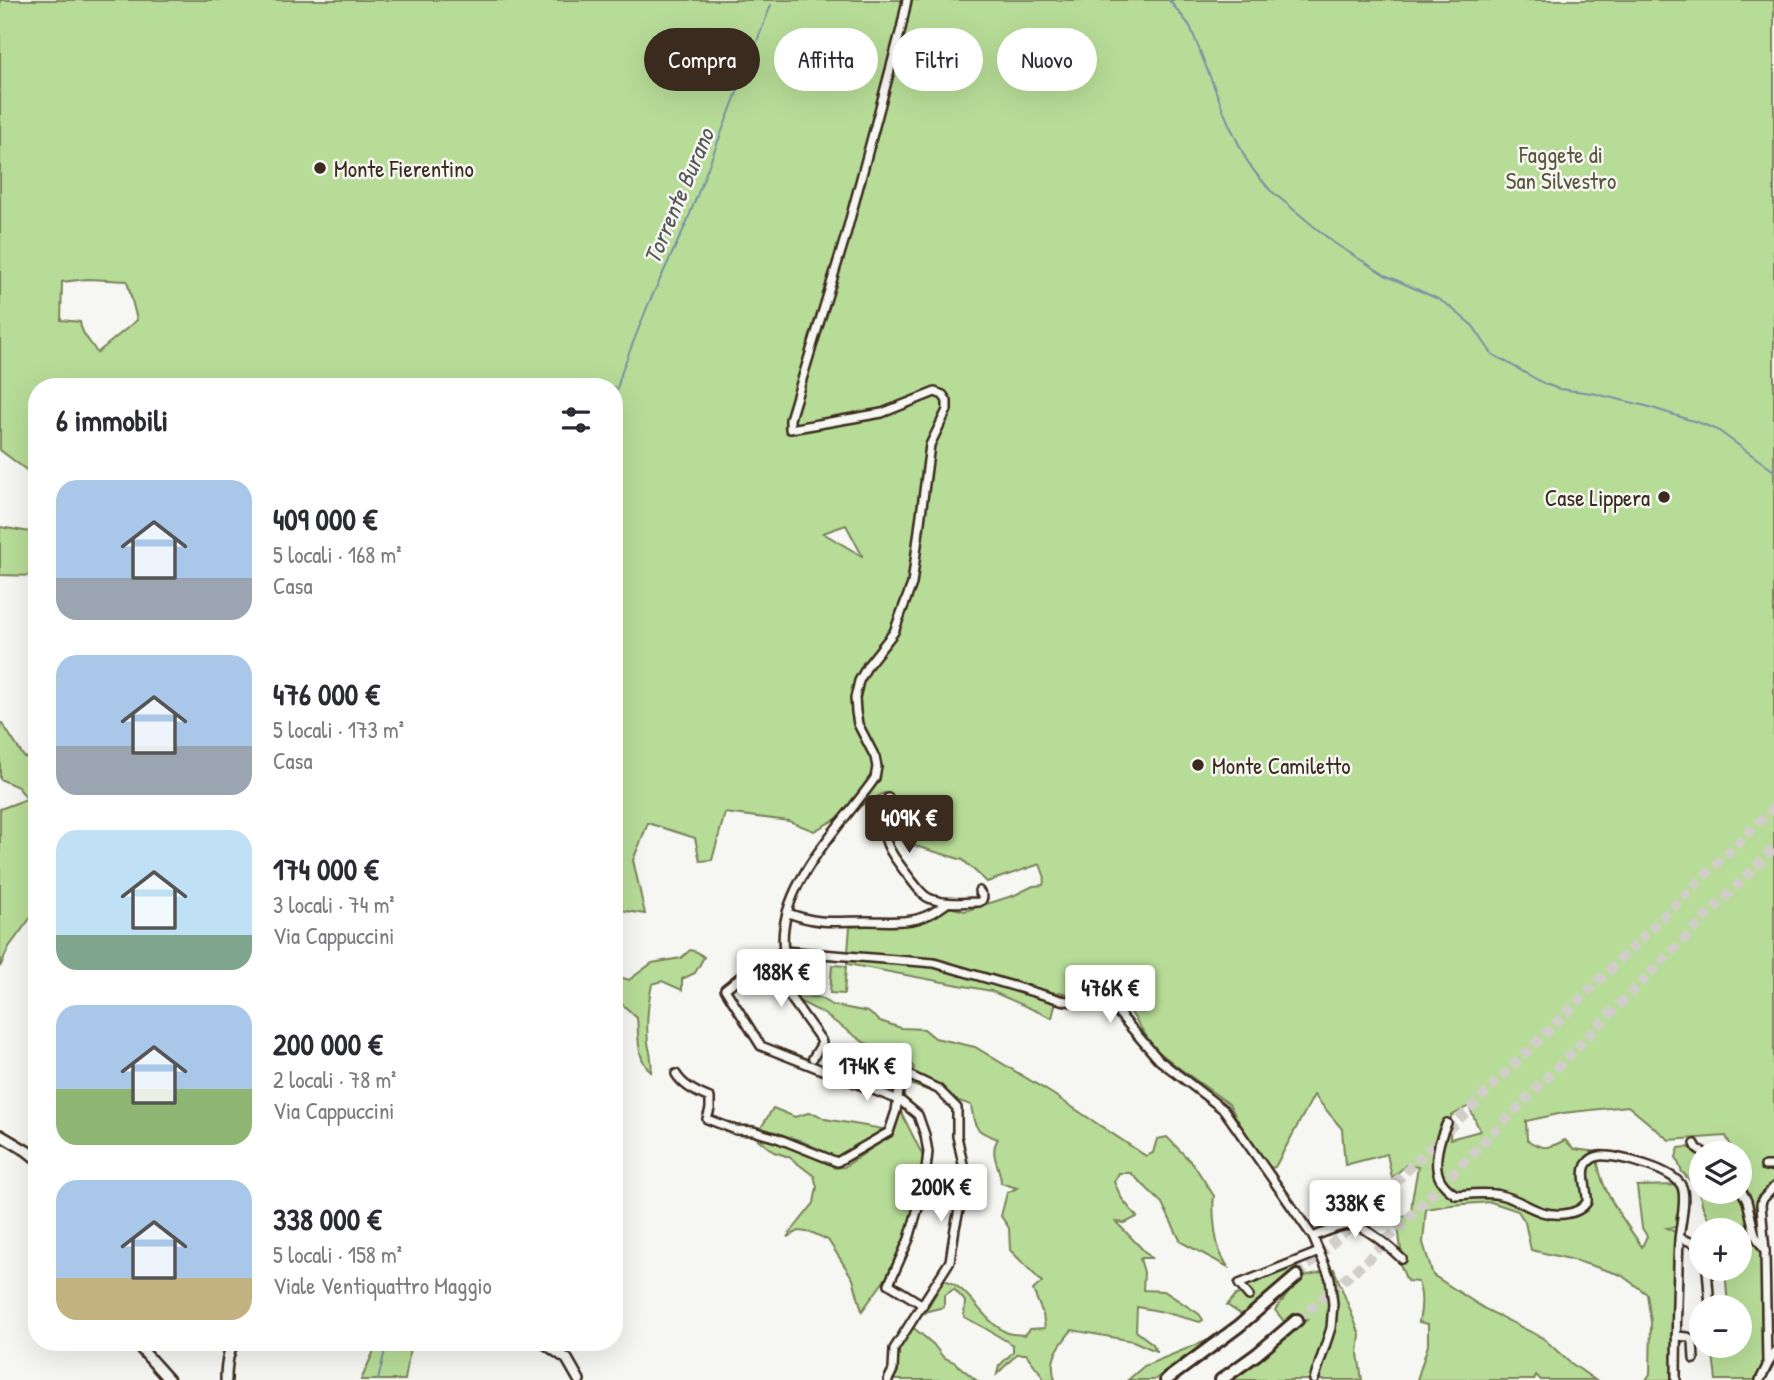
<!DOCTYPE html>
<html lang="it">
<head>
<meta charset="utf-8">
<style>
	:root { --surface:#fff; --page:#f2f2f3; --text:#2b2b33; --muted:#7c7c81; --accent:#3b2a1e }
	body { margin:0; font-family:"Patrick Hand",sans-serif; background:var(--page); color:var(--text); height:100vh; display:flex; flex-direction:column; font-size:26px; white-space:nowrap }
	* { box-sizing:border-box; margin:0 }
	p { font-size:23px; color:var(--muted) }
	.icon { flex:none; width:38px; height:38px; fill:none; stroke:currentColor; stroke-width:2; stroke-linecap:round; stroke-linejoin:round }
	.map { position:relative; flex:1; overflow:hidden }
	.drawer { position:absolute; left:28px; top:378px; width:595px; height:973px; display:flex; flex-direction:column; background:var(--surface); border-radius:28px; box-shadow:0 7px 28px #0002 }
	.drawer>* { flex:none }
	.guide { position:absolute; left:644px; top:28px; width:665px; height:63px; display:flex; gap:14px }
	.buttons { position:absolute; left:1689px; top:1141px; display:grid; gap:14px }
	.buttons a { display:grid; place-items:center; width:63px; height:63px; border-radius:50%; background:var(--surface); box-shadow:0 7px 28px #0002; font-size:35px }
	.price { position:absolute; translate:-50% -60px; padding:0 16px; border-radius:7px; background:#fff; color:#222; font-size:23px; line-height:46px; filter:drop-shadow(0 2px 4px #0008) }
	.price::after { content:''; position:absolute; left:50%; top:42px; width:21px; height:16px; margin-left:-10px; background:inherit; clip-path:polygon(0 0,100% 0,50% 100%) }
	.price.active { background:var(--accent); color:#fff }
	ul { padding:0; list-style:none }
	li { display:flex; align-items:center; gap:21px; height:175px; padding:0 28px }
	li span { display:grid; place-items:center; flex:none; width:196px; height:140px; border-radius:21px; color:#555 }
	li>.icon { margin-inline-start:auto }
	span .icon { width:84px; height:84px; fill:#fffc; stroke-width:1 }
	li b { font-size:30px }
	h2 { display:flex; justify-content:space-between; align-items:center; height:84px; padding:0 28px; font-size:30px }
	.tag { padding:0 24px; border-radius:32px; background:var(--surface); box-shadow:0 7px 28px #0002; font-size:24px; line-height:63px }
	.tag.active { background:var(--accent); color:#fff }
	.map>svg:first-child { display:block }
	.green { fill:#b7dc97; stroke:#79835a; stroke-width:2; fill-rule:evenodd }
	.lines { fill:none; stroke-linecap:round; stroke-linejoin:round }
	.stream { stroke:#7792a4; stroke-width:2 }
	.highway-tunnel { stroke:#d1cdc8; stroke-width:10; stroke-dasharray:10 5; stroke-linecap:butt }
	.minor-casing { stroke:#3b2a1e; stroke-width:12 }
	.major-casing { stroke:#3b2a1e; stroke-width:14 }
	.highway-casing { stroke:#3b2a1e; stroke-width:16 }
	.minor { stroke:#f6f6f2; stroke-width:7 }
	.major { stroke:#f6f6f2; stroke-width:9 }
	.highway { stroke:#f6f6f2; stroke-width:10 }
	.poi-dot { fill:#3b2a1e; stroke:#f6f6f2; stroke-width:2.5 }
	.labels { text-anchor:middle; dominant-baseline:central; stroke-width:5; stroke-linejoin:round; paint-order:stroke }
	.park-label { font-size:23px; fill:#5a563c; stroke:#f6f6f2 }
	.poi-label { font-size:23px; fill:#3b2a1e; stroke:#f6f6f2; text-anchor:start }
	.water-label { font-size:24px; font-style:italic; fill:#545556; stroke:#f6f6f2 }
</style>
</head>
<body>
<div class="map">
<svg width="1774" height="1380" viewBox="0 0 1774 1380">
	<rect width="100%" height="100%" fill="#f6f6f2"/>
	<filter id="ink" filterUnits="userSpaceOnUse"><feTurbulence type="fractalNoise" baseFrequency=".0143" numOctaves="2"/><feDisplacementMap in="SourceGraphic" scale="14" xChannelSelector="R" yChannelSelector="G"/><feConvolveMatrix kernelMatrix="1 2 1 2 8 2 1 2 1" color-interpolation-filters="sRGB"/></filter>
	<g filter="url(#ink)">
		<g class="green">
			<path d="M0,0H1774V1195L1760,1198V1228L1749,1199L1740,1182V1153H1730L1732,1148L1726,1136L1669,1140L1628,1106L1563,1113L1526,1121L1527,1140C1543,1150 1548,1149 1565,1140L1574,1149L1597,1152C1597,1188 1623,1218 1642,1247L1647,1236L1642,1228L1637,1186L1679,1185L1686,1194L1676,1216L1677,1227L1667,1228L1675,1232L1673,1272V1380H1646L1650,1374L1651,1322L1647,1294L1621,1275L1574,1260L1531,1250L1525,1222L1518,1211L1491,1202L1451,1205L1426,1209L1423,1243L1433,1275L1485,1309L1543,1338L1568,1361L1595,1380H1541L1536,1375L1534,1380H1417L1428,1345V1324L1419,1322C1422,1308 1423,1295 1418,1282L1407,1281L1399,1262L1401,1250L1397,1218L1411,1214L1412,1201L1418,1167L1406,1165L1392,1178L1387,1154L1345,1165L1342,1129L1314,1095L1275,1167L1264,1169L1229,1104L1179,1068L1154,1048L1132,1014L1119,1003L1058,992L1052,1018L991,991L847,964L850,927L918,920L949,907L965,911L1015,895L1033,886L1043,885L1045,878L1040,864L987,882L963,860L905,843L922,826L884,793L814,831L789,821L725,813L712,860L700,861L695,838L648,823L633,860L645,914L614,909V387H37V478L0,450ZM88,279L127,281L137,320L97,353C91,342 81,334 80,322L61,320L62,282ZM846,525L862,555V556L823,533ZM1469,1106L1480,1131L1450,1139L1451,1116Z"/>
			<polygon points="0,527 37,533 37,576 0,575"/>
			<polygon points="2,723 24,757 34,759 32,786 37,804 37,887 35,892 37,896 37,909 9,947 0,967 0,809 27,799 18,787 0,779 0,724"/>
			<path d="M690,950L697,952L704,957L695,973L682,979V990L662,981L652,984C648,1003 646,1023 648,1043C650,1053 653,1062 651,1072C636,1058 639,1037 637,1018L622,1004L614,1009V984L620,977L629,980L652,963L681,958Z"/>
			<polygon points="832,965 846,966 844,994 830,993"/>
			<path d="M818,997L832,1005L868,1012L880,1021L901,1028L924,1029L935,1038L975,1047L1051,1093L1146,1156L1153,1153L1157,1139L1167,1137L1194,1165L1214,1196C1212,1209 1215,1240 1220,1252C1222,1257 1225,1262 1228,1267L1181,1242L1162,1203L1131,1173H1119L1114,1182L1122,1199L1137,1217L1125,1223L1116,1222L1151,1258H1142L1140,1259L1144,1272L1143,1290L1164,1291L1199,1314L1203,1320L1200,1322L1159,1311L1137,1307L1136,1331L1153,1344L1156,1351L1133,1341L1072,1330C1059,1346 1048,1358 1055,1380H1044L1041,1374L1026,1354H1017L997,1374L999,1366L1013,1352V1345L983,1327L964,1317L965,1301L954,1289L944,1296V1307L928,1311L924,1314L944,1280C970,1287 982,1322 1008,1333C1013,1335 1020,1334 1025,1335L1030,1329L1045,1328L1043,1314L1033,1290L1042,1282L1010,1250L1009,1228L1001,1216L1007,1193L1017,1188L1001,1183C1001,1167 988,1154 998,1139C974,1131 975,1128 971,1105L906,1083L914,1068L905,1055L865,1043L821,1012L793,998Z"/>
			<polygon points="773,1108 795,1117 808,1113 816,1114 825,1119 883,1129 851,1150 836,1157 799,1140 761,1128"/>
			<polygon points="901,1112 923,1156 925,1164 919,1207 886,1278 862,1311 853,1279 828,1240 813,1233 799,1231 787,1237 814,1203 817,1187 814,1176 789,1157 774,1152 750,1133 778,1141 828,1162 834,1168 844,1167 890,1136"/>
			<polygon points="1688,1147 1701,1155 1701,1192 1738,1192 1747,1211 1763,1255 1767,1360 1757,1380 1716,1380 1712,1346 1740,1346 1740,1307 1728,1307 1725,1269 1740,1269 1740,1230 1713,1230 1703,1207 1698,1189 1682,1172 1676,1157 1679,1148"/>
			<polygon points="1298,1264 1297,1269 1242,1315 1227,1305 1236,1295 1245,1292 1246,1300 1252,1300 1252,1294 1246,1288 1248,1282"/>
			<polygon points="1334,1269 1360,1335 1358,1354 1362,1380 1233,1380 1307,1320 1292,1318 1286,1324 1275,1310 1299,1280 1305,1276"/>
			<polygon points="910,1325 933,1344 943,1357 954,1362 976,1380 888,1380 899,1342"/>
			<polygon points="1208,1340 1154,1380 1128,1380 1144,1366"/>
			<polygon points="373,1342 411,1342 405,1380 361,1380 373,1353"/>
		</g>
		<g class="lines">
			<g class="stream">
				<polyline points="1169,0 1190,26 1228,122 1246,159 1254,171 1270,190 1334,243 1385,275 1438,299 1449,306 1473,326 1492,354 1545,384 1559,389 1592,393 1646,406 1703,424 1719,431 1774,471"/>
				<polyline points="614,399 623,368 648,305 686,224 771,5"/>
				<polyline points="378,1380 387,1342"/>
			</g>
			<g class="highway-tunnel">
				<polyline points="1297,1276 1352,1225 1774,807"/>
				<polyline points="1297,1320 1365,1262 1774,848"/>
			</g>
			<defs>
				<g id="minor">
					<path d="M888,798C877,840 888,849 912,881C918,888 922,896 931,899C947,905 962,902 979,902L982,900L983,897L979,891"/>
					<path d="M788,913C820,925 836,921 868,921C884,921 901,923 917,919C928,916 938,910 946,904"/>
					<path d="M784,951C775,887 842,826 875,778L877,767L875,757L858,724L856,712L855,698L859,681L868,665L894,632L912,584L930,445L947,410V401L943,395L935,392L882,413L790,429V419L845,238L901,29L907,0"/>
					<polyline points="771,958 783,987 821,1040 822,1043 813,1058"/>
					<path d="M676,1074C683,1086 697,1093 710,1098V1109L707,1119L736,1130L753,1131L777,1138L837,1162L889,1132L896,1111L902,1072L938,1089L957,1108V1136L966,1178L955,1228L950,1261L894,1349L893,1370L888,1380"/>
					<path d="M1447,1123C1440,1137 1432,1164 1440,1179C1443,1185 1450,1191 1456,1195C1471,1194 1486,1192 1500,1195C1524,1200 1536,1217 1564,1214C1573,1213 1582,1210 1587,1202C1588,1191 1581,1175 1586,1165C1589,1160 1594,1157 1599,1156C1616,1154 1676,1170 1682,1187C1687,1200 1680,1226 1679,1240C1677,1287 1676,1333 1676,1380"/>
					<polyline points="1695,1144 1697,1148 1704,1153"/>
					<polyline points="1765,1166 1774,1166"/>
					<polyline points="1740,1188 1747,1201 1755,1235 1765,1251"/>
					<path d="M1313,1237C1325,1232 1339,1225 1351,1225C1365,1225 1393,1250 1402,1259"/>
					<polyline points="1680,1238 1696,1244 1701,1250"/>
					<polyline points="1707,1269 1710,1307"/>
					<polyline points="1249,1296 1239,1284 1319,1252"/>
					<polyline points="923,1305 889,1284 909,1239 924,1187 928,1152 925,1135 918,1115 901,1101 761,1046 725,989 749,970 784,951 934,963 1061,1000 1115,1009 1159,1060 1224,1110 1313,1237 1330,1278 1333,1304 1331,1328 1314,1380"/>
					<polyline points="1676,1336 1688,1337 1693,1341 1694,1359"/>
					<polyline points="1767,1364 1765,1251 1761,1205 1762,1200 1774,1187"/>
					<polyline points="1760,1380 1774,1352"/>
				</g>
				<g id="major">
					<polyline points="0,1135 27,1151 37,1159"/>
					<polyline points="135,1342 169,1380"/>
					<polyline points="543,1342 567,1359 579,1380"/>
					<path d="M226,1380C226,1367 227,1353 234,1342"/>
				</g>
				<g id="highway">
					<polyline points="1166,1380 1239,1326 1297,1276"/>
					<polyline points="1221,1380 1257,1354 1297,1320"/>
				</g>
			</defs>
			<use href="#minor" class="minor-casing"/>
			<use href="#major" class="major-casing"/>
			<use href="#highway" class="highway-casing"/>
			<use href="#minor" class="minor"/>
			<use href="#major" class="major"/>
			<use href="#highway" class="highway"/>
		</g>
	</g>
	<g class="poi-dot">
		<circle cx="320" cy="168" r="7"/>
		<circle cx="1664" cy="497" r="7"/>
		<circle cx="1198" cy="765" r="7"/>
	</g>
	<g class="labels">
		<g class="park-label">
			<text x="1561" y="154">Faggete di<tspan x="1561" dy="26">San Silvestro</tspan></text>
		</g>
		<g class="poi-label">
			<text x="334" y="168">Monte Fierentino</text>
			<text x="1650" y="497" text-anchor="end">Case Lippera</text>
			<text x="1212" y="765">Monte Camiletto</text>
		</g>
		<g class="water-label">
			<text transform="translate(678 196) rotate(-67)">Torrente Burano</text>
		</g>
	</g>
</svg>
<div class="buttons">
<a><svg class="icon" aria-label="layers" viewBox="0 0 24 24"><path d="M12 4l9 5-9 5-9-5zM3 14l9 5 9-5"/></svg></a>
<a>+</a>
<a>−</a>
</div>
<b class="price active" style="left:909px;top:855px">409K €</b>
<b class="price" style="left:781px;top:1009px">188K €</b>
<b class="price" style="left:1110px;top:1025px">476K €</b>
<b class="price" style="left:867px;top:1103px">174K €</b>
<b class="price" style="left:941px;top:1224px">200K €</b>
<b class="price" style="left:1355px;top:1240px">338K €</b>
<div class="guide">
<a class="tag active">Compra</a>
<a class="tag">Affitta</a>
<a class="tag">Filtri</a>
<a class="tag">Nuovo</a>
</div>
<section class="drawer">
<h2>6 immobili<svg class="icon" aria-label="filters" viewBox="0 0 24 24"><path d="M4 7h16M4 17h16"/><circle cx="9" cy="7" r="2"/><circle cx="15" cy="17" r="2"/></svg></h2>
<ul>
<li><span style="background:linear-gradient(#a9c7e8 70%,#9aa5b1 0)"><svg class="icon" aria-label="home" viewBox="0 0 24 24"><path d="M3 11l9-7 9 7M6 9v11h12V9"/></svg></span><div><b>409 000 €</b><p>5 locali · 168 m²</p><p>Casa</p></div></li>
<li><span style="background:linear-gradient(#a9c7e8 65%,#9aa5b1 0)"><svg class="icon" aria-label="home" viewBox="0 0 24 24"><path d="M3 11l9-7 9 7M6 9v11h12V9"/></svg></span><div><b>476 000 €</b><p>5 locali · 173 m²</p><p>Casa</p></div></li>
<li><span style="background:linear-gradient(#bfe0f5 75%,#7fa58c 0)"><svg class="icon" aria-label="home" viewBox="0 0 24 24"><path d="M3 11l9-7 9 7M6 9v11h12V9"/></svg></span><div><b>174 000 €</b><p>3 locali · 74 m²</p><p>Via Cappuccini</p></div></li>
<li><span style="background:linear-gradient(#a9c7e8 60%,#8fb573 0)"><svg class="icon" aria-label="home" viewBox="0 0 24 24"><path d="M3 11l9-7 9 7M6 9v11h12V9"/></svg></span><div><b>200 000 €</b><p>2 locali · 78 m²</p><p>Via Cappuccini</p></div></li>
<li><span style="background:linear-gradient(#a9c7e8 70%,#c2b280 0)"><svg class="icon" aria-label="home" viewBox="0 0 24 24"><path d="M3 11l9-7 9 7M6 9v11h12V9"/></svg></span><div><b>338 000 €</b><p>5 locali · 158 m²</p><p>Viale Ventiquattro Maggio</p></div></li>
</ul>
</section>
</div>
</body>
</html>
